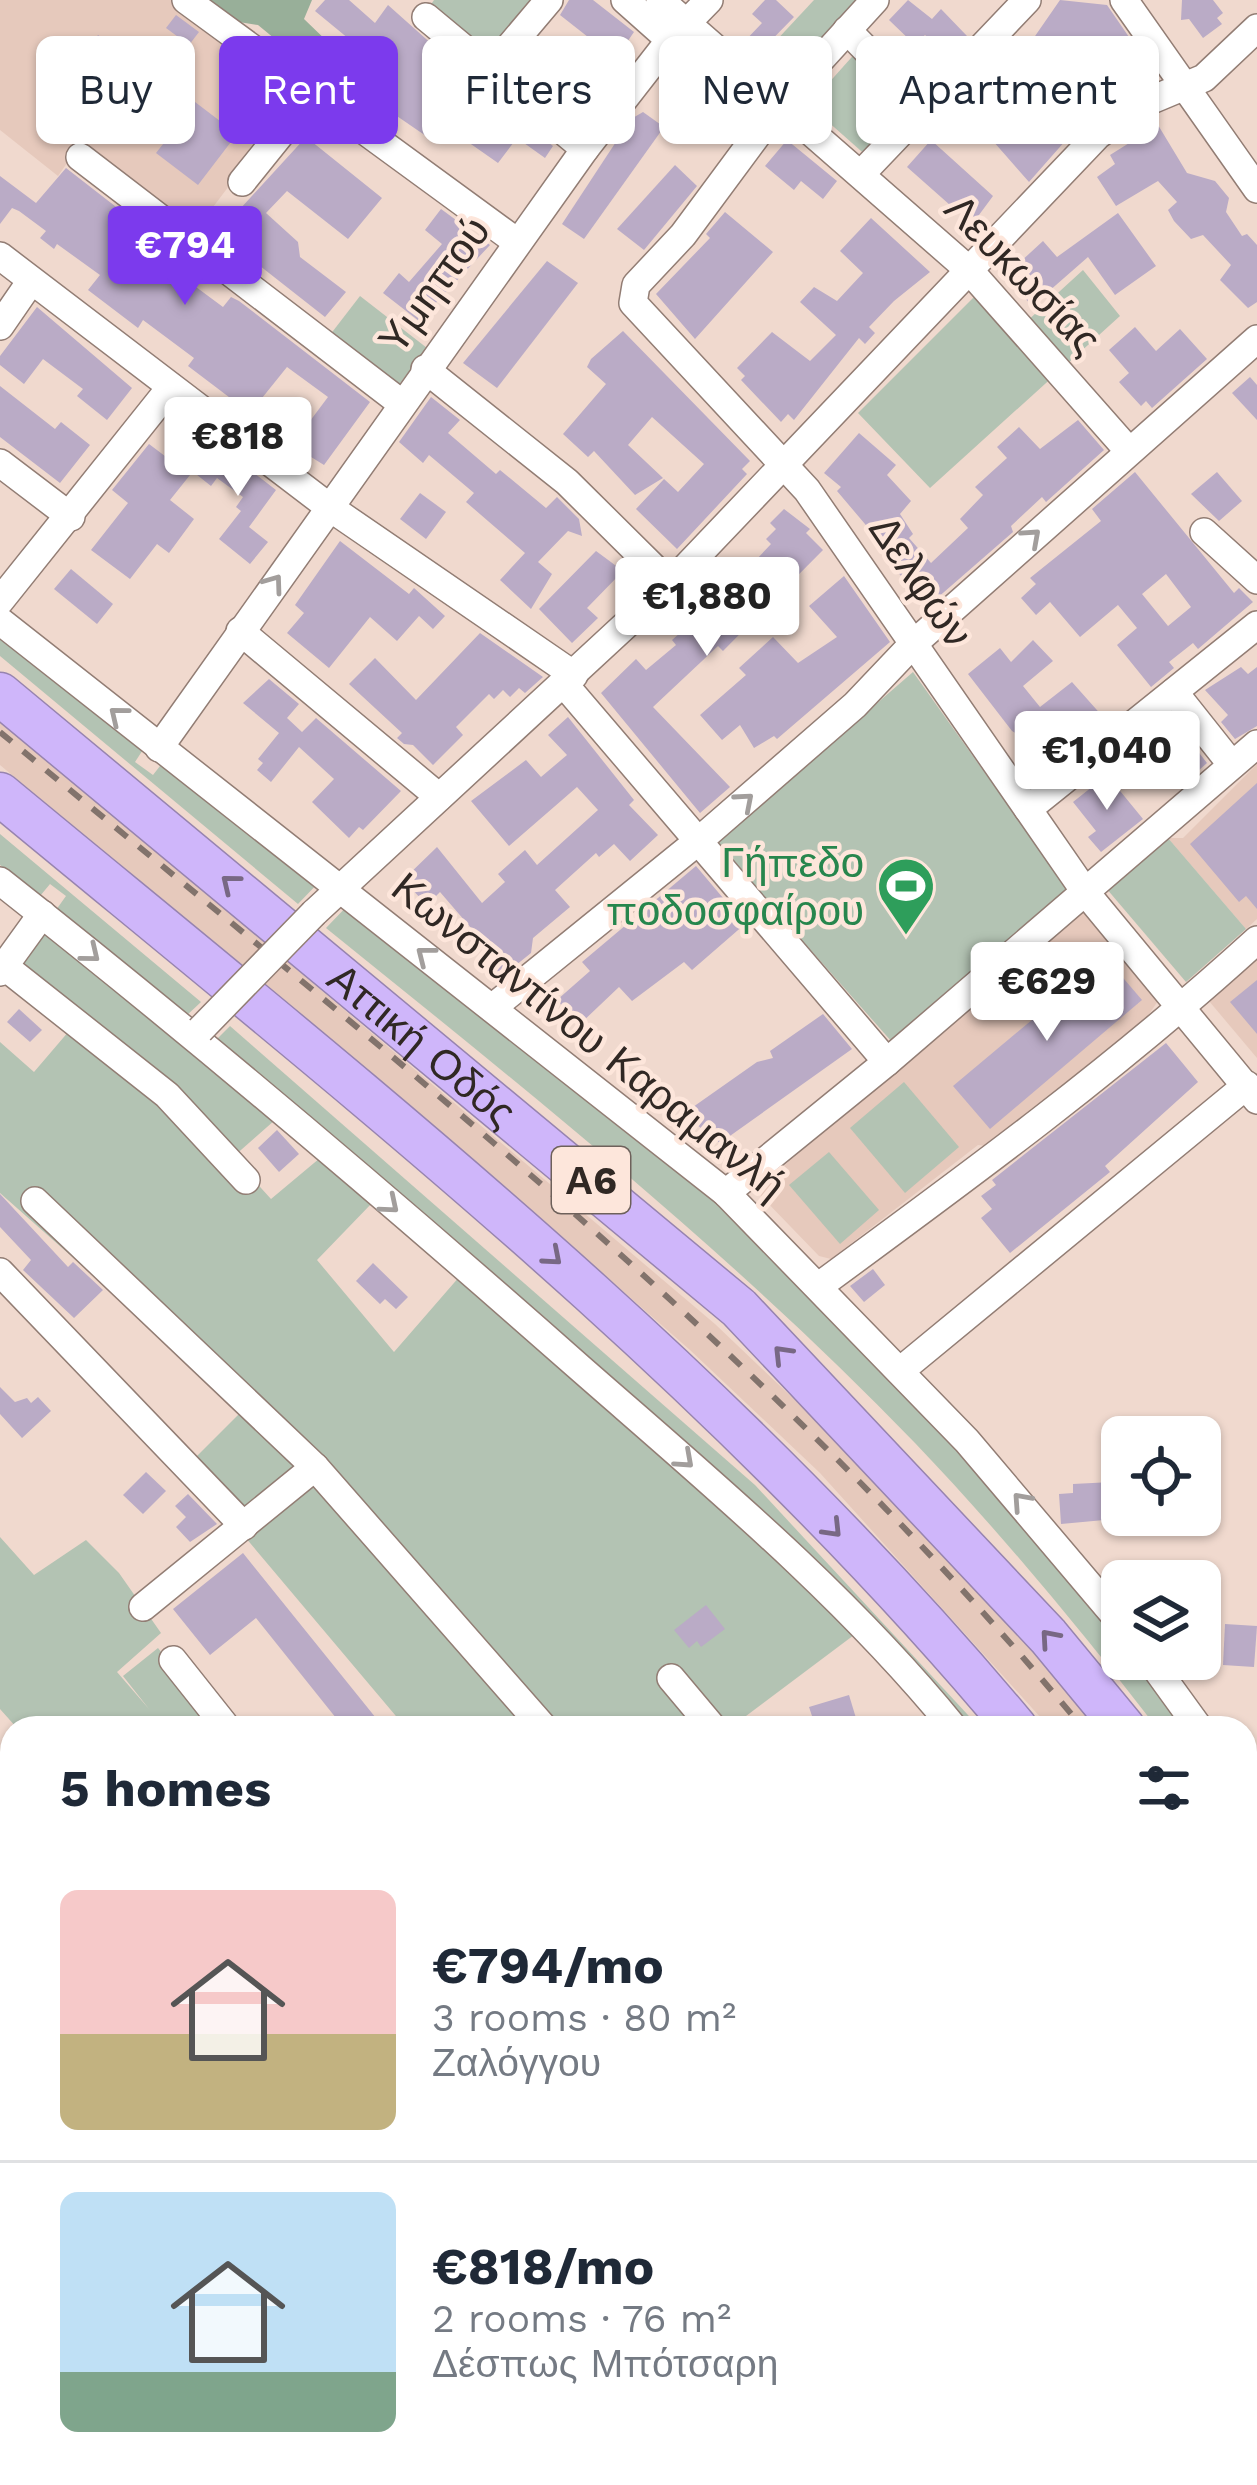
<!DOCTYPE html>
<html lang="en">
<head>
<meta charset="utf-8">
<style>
	:root { --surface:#fff; --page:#f6f6f7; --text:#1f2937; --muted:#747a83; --line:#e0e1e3; --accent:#7c3aed }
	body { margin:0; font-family:"Work Sans",sans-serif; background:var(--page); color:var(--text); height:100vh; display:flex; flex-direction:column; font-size:45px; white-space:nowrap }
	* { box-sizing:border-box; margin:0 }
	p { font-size:39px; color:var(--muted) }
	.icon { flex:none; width:66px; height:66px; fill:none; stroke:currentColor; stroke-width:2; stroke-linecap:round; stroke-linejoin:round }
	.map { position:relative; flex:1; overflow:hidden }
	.side { position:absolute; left:0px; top:1716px; width:1257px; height:771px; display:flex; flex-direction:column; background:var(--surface); border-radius:36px 36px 0 0; box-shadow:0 3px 9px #0004 }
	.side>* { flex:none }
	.hud { position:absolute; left:36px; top:36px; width:1185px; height:108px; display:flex; gap:24px }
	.controls { position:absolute; left:1101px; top:1416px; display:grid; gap:24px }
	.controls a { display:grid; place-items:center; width:120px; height:120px; border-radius:18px; background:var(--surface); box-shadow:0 3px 9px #0004; font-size:60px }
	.price { position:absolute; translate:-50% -102px; padding:0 27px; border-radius:12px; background:#fff; color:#222; font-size:39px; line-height:78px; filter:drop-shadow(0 3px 6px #0008) }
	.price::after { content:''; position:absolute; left:50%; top:72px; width:36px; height:27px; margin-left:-18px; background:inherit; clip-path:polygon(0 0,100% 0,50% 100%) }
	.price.on { background:var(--accent); color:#fff }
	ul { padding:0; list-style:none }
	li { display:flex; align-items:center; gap:36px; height:300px; padding:0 60px }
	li+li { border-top:3px solid var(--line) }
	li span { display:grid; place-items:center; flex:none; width:336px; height:240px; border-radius:18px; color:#555 }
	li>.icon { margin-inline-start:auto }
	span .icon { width:144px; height:144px; fill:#fffc; stroke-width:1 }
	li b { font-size:51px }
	h2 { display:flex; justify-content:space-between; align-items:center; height:144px; padding:0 60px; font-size:51px }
	.tag { padding:0 42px; border-radius:18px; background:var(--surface); box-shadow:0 3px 9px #0004; font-size:42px; line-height:108px }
	.tag.on { background:var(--accent); color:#fff }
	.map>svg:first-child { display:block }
	.built { fill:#e6c9bc }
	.green { fill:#b3c3b3 }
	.forest { fill:#98af99 }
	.building { fill:#baabc6; fill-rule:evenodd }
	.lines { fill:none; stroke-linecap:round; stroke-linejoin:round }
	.minor-casing { stroke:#927d74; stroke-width:30 }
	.highway-casing { stroke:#9784af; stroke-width:45 }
	.minor { stroke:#fff; stroke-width:27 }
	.highway { stroke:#cfb6fa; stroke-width:42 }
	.rail { stroke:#82736c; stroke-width:6; stroke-dasharray:15 15; stroke-linecap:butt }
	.minor-bridge-casing { stroke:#927d74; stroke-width:30; stroke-linecap:butt }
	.minor-bridge { stroke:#fff; stroke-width:27 }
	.oneway { stroke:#a29e9c }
	.oneway2 { stroke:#786884 }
	.labels { text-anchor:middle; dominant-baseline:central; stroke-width:9; stroke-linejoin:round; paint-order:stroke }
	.shield { fill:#fde6db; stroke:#6e615b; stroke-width:3 }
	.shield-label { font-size:39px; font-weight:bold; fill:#302824 }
	.street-label { font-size:42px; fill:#302824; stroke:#fde6db }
	.leisure-label { font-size:42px; fill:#27864d; stroke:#fde6db; text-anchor:end }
</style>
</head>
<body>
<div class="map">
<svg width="1257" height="2485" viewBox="0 0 1257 2485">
	<rect width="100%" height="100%" fill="#f0d9ce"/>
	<g class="built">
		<polygon points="0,0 218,0 299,94 194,232 79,146 58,176 0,130"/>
		<polygon points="0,718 715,1324 845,1448 992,1603 1098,1728 1050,1728 820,1473 690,1350 470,1157 0,765"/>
		<polygon points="1257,764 1257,919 1246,929 1168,838 1183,838"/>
		<polygon points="1094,912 1158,1001 1147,1017 995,1147 978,1145 831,1259 819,1256 761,1196 764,1183 995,983 1082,913"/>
		<polygon points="1257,957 1257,1058 1209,1001"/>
	</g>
	<g class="green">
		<polygon points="434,0 537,0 487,60 427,10"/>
		<polygon points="814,0 862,0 787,88 757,61"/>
		<polygon points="859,49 915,108 869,158 809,105"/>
		<polygon points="1083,270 1120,316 930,488 858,413 979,292 1014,333"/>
		<polygon points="360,296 427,348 391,395 323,344"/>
		<polygon points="0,623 148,742 135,762 153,775 167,757 322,879 298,904 0,656"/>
		<polygon points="913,672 1072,895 892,1042 716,843"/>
		<polygon points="0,834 201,1002 185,1017 56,910 66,896 50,884 40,896 0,865"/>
		<polygon points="1168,838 1246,929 1186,982 1106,888"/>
		<path d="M351,902L688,1167L1047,1545L1122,1640V1659H1137L1187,1728H1157C1081,1630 1001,1533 915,1443C734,1255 528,1091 326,928Z"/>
		<polygon points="46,927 275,1120 233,1157 271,1199 320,1158 373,1202 317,1260 394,1352 460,1276 858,1632 730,1728 406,1728 186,1467 244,1409 0,1193 0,1042 34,1072 81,1017 16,969"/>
		<polygon points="230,1026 755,1485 980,1728 967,1728 214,1042"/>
		<polygon points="904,1082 959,1147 905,1193 850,1128"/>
		<polygon points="829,1152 879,1210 840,1244 789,1185"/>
		<polygon points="0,1537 34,1575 86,1540 119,1573 161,1633 117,1672 149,1709 123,1676 158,1648 221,1728 17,1728 0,1709"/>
		<polygon points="1255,2161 1257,2401 1245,2408 1245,2167"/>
	</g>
	<polygon class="forest" points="209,0 312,0 304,19 331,45 308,66 258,25 226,20"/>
	<g class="building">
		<polygon points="325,0 349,0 375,23 388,5 453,63 434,89 501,130 513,114 553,146 545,158 517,138 498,163 438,121 426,136 356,88 353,92 327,72 349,39 315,11"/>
		<polygon points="569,0 593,0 634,32 592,93 588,90 576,106 556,91 559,86 545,72 559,54 569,62 588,37 560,15"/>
		<polygon points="765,0 776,0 794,17 755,57 742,44 762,23 752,14"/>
		<polygon points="908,0 932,19 941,9 967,36 948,57 925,35 915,45 889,20"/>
		<polygon points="1060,0 1107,5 1151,69 1150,78 1127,92 1123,88 1081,123 1029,182 986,133 976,143 953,118 960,111 956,107 983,82 986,86 1003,76 1016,90 1038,67 1033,53 1040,45 1033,39"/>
		<polygon points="1182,0 1213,0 1223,13 1217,18 1222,24 1203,38 1189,19 1181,20"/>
		<polygon points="176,15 199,32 189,45 166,28"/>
		<polygon points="98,35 121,52 127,44 139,53 136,57 237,134 198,185 156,153 167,139 106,102 122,82 86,52"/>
		<polygon points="691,52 755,108 737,132 675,72"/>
		<polygon points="643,112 664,127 584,239 562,224 631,119"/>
		<polygon points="1158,125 1187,173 1215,181 1229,198 1226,212 1242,236 1247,234 1257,245 1257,302 1248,308 1220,280 1231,265 1203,235 1191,239 1174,221 1168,210 1177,202 1158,181 1116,206 1097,177 1115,164 1110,155"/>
		<polygon points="306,137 382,198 348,239 287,191 266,213 298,242 300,257 346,292 325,317 218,233"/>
		<polygon points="787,140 837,181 823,199 801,181 794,190 765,166"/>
		<polygon points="931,140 993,196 976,219 964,207 959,213 907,167"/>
		<polygon points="675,165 697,186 644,250 617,229"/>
		<polygon points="66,168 205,276 196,287 223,307 231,297 239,301 370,402 324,465 282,439 298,418 307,425 328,397 287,367 250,413 188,366 194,358 143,320 138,328 88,290 100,275 57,244 54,249 40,238 46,231 19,211 12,208 0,224 0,176 36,203"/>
		<polygon points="441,209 490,245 419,321 383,293 399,273 409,282 442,244 425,230"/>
		<polygon points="725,212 773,252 695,339 656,294 710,238 706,234"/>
		<polygon points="1118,213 1156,266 1115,295 1088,257 1032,306 1005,276 1043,241 1057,257"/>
		<polygon points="871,218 930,272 894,301 869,327 875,333 865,344 859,338 794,420 788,414 781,422 741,380 745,376 737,368 772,332 810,361 836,335 800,302 814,287 837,301 863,273 840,251"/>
		<polygon points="547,261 578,283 497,388 463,363"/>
		<polygon points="37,307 132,388 107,420 77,396 83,389 43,359 24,384 0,365 0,356"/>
		<polygon points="1135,327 1156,351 1180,329 1207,359 1152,408 1146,401 1141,406 1119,382 1129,373 1109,350"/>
		<polygon points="623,331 750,461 742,469 747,474 677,549 636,509 664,479 678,492 704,464 652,417 628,445 663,478 635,495 594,451 588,457 563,434 606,384 587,367 591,359"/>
		<polygon points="1250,377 1257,385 1257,420 1232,393"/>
		<polygon points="0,386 55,429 61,422 90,445 60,483 0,437"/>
		<polygon points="431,397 460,420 448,433 496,474 500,470 546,508 557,497 579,519 582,536 568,531 538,562 552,574 531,609 500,580 525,553 466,502 474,493 429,455 423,463 399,442"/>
		<polygon points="1078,420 1104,450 1046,502 1042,497 1011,526 1013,532 928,606 893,567 898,563 837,491 841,487 824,473 859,433 896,465 887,475 911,501 900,514 913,534 909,538 931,563 968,528 960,519 983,495 975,487 1007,458 997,447 1019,427 1040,449"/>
		<polygon points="214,442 276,490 249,527 268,542 250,564 219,539 241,511 236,507 243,497 217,478 211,486 192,471"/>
		<polygon points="149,444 190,475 170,500 194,519 169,553 157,544 130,579 91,550 128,503 112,490"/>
		<path d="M1135,472L1234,593L1239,588L1253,602L1198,649L1193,643L1169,662L1174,668L1151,687L1117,645L1137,628L1118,605L1080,637L1050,602L1036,615L1021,598L1036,584L1030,578L1101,521L1092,509ZM1166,574L1191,607L1168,626L1142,594Z"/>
		<polygon points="1217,472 1242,501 1219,521 1191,494"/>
		<polygon points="420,493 446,512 426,539 400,519"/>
		<polygon points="784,509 810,529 806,533 823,550 723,651 718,646 653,707 730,787 700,813 601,693 636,659 646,670 676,645 672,640 698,617 695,613 763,566 756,560 771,544 766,539 776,529 770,523"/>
		<polygon points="340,541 409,594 414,588 445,616 433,629 419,616 397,641 370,617 329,668 287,633 304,613 295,605"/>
		<polygon points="596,551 623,571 587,608 598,618 572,643 539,609"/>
		<polygon points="71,569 113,604 97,624 54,589"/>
		<polygon points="844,576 890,642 777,739 774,736 754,748 740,725 722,740 700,715 746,675 739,668 773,637 798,663 837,637 809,606"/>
		<polygon points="480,633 543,677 525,693 519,688 510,697 503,690 494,699 489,694 456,727 463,735 433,765 413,745 404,744 397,738 402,733 349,684 375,658 416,700"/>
		<polygon points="1033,640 1053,661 1023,686 1040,707 1072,682 1104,718 1055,756 1012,731 968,674 1000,648 1011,662"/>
		<polygon points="1241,667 1248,674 1257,667 1257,726 1235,739 1221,722 1228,715 1205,690"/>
		<polygon points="269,679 299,704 287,718 302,732 316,718 401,791 363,830 359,827 349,838 312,802 334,779 299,747 271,782 257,770 263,763 258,759 279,733 243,703"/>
		<polygon points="568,717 634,800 629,805 658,835 630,861 614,844 599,857 596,853 555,890 570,907 533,938 531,953 501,977 489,963 496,957 440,892 427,905 403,880 437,847 482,903 505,882 498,874 525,850 537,865 598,810 577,787 509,846 471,801 526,760 541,777 567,755 548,735"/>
		<polygon points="1171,717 1207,763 1180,787 1137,745"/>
		<polygon points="1107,775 1143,819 1101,852 1088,837 1096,831 1073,802"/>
		<polygon points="1257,783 1257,909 1246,896 1239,902 1190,844"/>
		<polygon points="696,866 745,924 692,970 684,962 632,1001 619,987 579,1025 557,1000 590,971 582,962"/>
		<polygon points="1106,958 1142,1000 990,1129 953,1086"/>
		<polygon points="1257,980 1257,1034 1230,1002"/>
		<polygon points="19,1009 42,1030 30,1042 7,1022"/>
		<polygon points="823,1014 852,1049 720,1143 688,1118 698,1112 693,1107 757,1062 773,1058 770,1051"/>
		<polygon points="1166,1043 1198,1082 1105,1166 1110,1172 1010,1253 981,1218 992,1209 981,1196 996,1185 992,1180"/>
		<polygon points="277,1130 299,1154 279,1172 258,1148"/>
		<polygon points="0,1194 68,1267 73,1262 103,1290 74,1318 23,1270 31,1260 0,1227"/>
		<polygon points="373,1263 408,1297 396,1309 385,1299 380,1304 356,1281"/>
		<polygon points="873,1269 885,1285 864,1302 850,1286"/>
		<polygon points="0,1387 15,1402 27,1398 31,1403 38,1397 51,1411 22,1438 0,1414"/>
		<polygon points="146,1472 166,1491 143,1514 123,1495"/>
		<polygon points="1112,1482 1115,1519 1061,1524 1059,1494 1073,1493 1073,1484"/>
		<polygon points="188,1494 217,1524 190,1542 176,1527 186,1517 175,1506"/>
		<polygon points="243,1553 384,1728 344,1728 256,1618 210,1655 173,1609"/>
		<polygon points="706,1605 725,1629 701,1647 697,1641 689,1648 674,1630"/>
		<polygon points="1225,1624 1257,1626 1254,1667 1223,1665"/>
		<polygon points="849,1695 859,1728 816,1728 809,1707"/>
	</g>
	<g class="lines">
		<defs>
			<g id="minor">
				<polyline points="186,0 517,242"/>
				<polyline points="625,0 670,40"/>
				<polyline points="660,0 969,270 1128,450"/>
				<polyline points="875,0 780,104 683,235 636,285 633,303 807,490 1086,893 1257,1100"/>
				<polyline points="1124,0 1257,189"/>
				<polyline points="426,17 585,149"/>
				<polyline points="847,30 924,109"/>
				<polyline points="490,70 549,0"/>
				<polyline points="80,157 401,403"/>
				<polyline points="862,173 1027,0"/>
				<polyline points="242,182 312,95"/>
				<polyline points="0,256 329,507 574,675"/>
				<polyline points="0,326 31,281"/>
				<polyline points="425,369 567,482 670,584"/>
				<polyline points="0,463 71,517"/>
				<polyline points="1204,532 1257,580"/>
				<polyline points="0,601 171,387"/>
				<polyline points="0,621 726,1193 967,1441 1122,1624"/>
				<polyline points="240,631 439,797"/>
				<polyline points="564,684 887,1062"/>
				<polyline points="1174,692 1232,765"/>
				<polyline points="159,748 585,149 670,40 709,0"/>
				<polyline points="1028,809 1257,625"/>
				<path d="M0,881C198,1037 391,1201 580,1368C709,1481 845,1594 954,1728"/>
				<polyline points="314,913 670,584 1098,135 1142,104 1204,78 1257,28"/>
				<polyline points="4,966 167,1095 246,1180"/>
				<polyline points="0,972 42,914"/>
				<polyline points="492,1008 702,838 855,705 912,645 1257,339"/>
				<polyline points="726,1193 887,1062 1257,744"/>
				<polyline points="35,1201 315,1467 544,1728"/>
				<polyline points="0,1272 244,1526"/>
				<path d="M819,1286C969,1176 1119,1066 1257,940"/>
				<polyline points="900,1371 1247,1085"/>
				<polyline points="143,1607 315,1467"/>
				<polyline points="1149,1659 1199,1728"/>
				<polyline points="173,1660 227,1728"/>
				<polyline points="671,1678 713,1728"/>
				<polyline points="1245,1794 1257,1809"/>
				<polyline points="0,1922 12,1921"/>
				<polyline points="0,2125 12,2145"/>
				<polyline points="1245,2135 1257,2153"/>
				<polyline points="0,2314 12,2304"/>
				<polyline points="1245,2343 1257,2336"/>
				<polyline points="0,2394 12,2403"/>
				<polyline points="105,2475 118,2485"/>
				<polyline points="600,2475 613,2485"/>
				<polyline points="170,2485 182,2475"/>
				<polyline points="1017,2485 1033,2475"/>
			</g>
			<g id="highway">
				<path id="s1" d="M0,694L739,1308L1048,1636L1124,1728"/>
				<path d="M0,794C354,1087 720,1373 1016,1728"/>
				<polyline points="1245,1883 1257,1899"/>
				<polyline points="1245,2026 1257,2043"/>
			</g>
		</defs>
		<use href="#minor" class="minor-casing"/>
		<use href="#highway" class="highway-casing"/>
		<use href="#minor" class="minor"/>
		<use href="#highway" class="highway"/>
		<g class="rail">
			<path d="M0,732C377,1045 769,1349 1083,1728"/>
			<polyline points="1245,1964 1257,1981"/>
		</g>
		<defs>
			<polyline id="minor-bridge" points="200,1030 314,913"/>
		</defs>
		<use href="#minor-bridge" class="minor-bridge-casing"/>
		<use href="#minor-bridge" class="minor-bridge"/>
	</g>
	<defs><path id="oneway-chevron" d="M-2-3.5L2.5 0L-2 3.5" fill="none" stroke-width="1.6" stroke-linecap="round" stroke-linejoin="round" transform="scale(3)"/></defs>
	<g class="oneway">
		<use href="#oneway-chevron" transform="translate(1032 537) rotate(-42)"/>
		<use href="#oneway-chevron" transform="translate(274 583) rotate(-54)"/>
		<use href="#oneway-chevron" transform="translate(118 715) rotate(-141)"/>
		<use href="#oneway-chevron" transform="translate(745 801) rotate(-41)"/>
		<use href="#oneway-chevron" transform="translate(91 954) rotate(39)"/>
		<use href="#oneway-chevron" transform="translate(425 955) rotate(-142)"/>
		<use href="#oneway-chevron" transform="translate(390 1205) rotate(40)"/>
		<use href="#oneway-chevron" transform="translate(685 1460) rotate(42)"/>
		<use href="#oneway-chevron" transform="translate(1021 1501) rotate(-132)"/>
	</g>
	<g class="oneway2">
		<use href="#oneway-chevron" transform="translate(230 883) rotate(-141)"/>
		<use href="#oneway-chevron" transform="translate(553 1257) rotate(41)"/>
		<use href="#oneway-chevron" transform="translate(782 1354) rotate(-134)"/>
		<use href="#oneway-chevron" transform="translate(833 1529) rotate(46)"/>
		<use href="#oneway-chevron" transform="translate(1049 1638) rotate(-131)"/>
	</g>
	<defs>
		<symbol id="stadium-pin" viewBox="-11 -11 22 30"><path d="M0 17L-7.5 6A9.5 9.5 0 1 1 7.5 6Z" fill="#2e9e5b" stroke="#fde6db"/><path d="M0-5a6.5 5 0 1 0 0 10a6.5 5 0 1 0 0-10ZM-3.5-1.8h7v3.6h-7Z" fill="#fff"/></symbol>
	</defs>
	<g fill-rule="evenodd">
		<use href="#stadium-pin" x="873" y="853" width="66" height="90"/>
	</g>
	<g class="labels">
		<rect class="shield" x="552" y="1147" width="78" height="66" rx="9"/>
		<g class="shield-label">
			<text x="591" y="1180">Α6</text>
		</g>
		<g class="street-label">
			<text transform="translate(1023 274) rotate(46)">Λευκωσίας</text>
			<text transform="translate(434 285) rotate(-54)">Υμηττού</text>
			<text transform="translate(921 581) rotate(56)">Δελφών</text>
			<text transform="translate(589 1036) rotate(39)">Κωνσταντίνου Καραμανλή</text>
			<text stroke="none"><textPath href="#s1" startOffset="549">Αττική Οδός</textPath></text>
		</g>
		<g class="leisure-label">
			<text x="864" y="862">Γήπεδο<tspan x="864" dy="48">ποδοσφαίρου</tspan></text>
		</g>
	</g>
</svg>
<div class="controls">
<a><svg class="icon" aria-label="locate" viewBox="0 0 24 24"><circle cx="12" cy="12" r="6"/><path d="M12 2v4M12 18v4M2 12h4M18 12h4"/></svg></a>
<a><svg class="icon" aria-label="layers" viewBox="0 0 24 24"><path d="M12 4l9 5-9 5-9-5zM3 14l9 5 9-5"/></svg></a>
</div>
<b class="price on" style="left:185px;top:308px">€794</b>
<b class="price" style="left:238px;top:499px">€818</b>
<b class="price" style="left:707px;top:659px">€1,880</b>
<b class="price" style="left:1107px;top:813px">€1,040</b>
<b class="price" style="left:1047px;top:1044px">€629</b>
<div class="hud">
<a class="tag">Buy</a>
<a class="tag on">Rent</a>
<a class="tag">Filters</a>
<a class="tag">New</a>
<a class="tag">Apartment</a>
</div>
<section class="side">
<h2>5 homes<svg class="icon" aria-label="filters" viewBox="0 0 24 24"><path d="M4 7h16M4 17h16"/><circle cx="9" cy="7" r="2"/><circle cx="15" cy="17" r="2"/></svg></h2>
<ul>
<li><span style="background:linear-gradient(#f6c9c9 60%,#c2b280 0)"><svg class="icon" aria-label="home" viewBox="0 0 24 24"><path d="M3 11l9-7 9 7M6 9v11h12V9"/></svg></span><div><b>€794/mo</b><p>3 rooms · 80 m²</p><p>Ζαλόγγου</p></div></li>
<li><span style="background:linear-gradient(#bfe0f5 75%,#7fa58c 0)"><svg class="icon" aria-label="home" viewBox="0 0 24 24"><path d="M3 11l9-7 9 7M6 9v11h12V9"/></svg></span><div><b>€818/mo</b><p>2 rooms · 76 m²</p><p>Δέσπως Μπότσαρη</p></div></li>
</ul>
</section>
</div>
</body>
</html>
